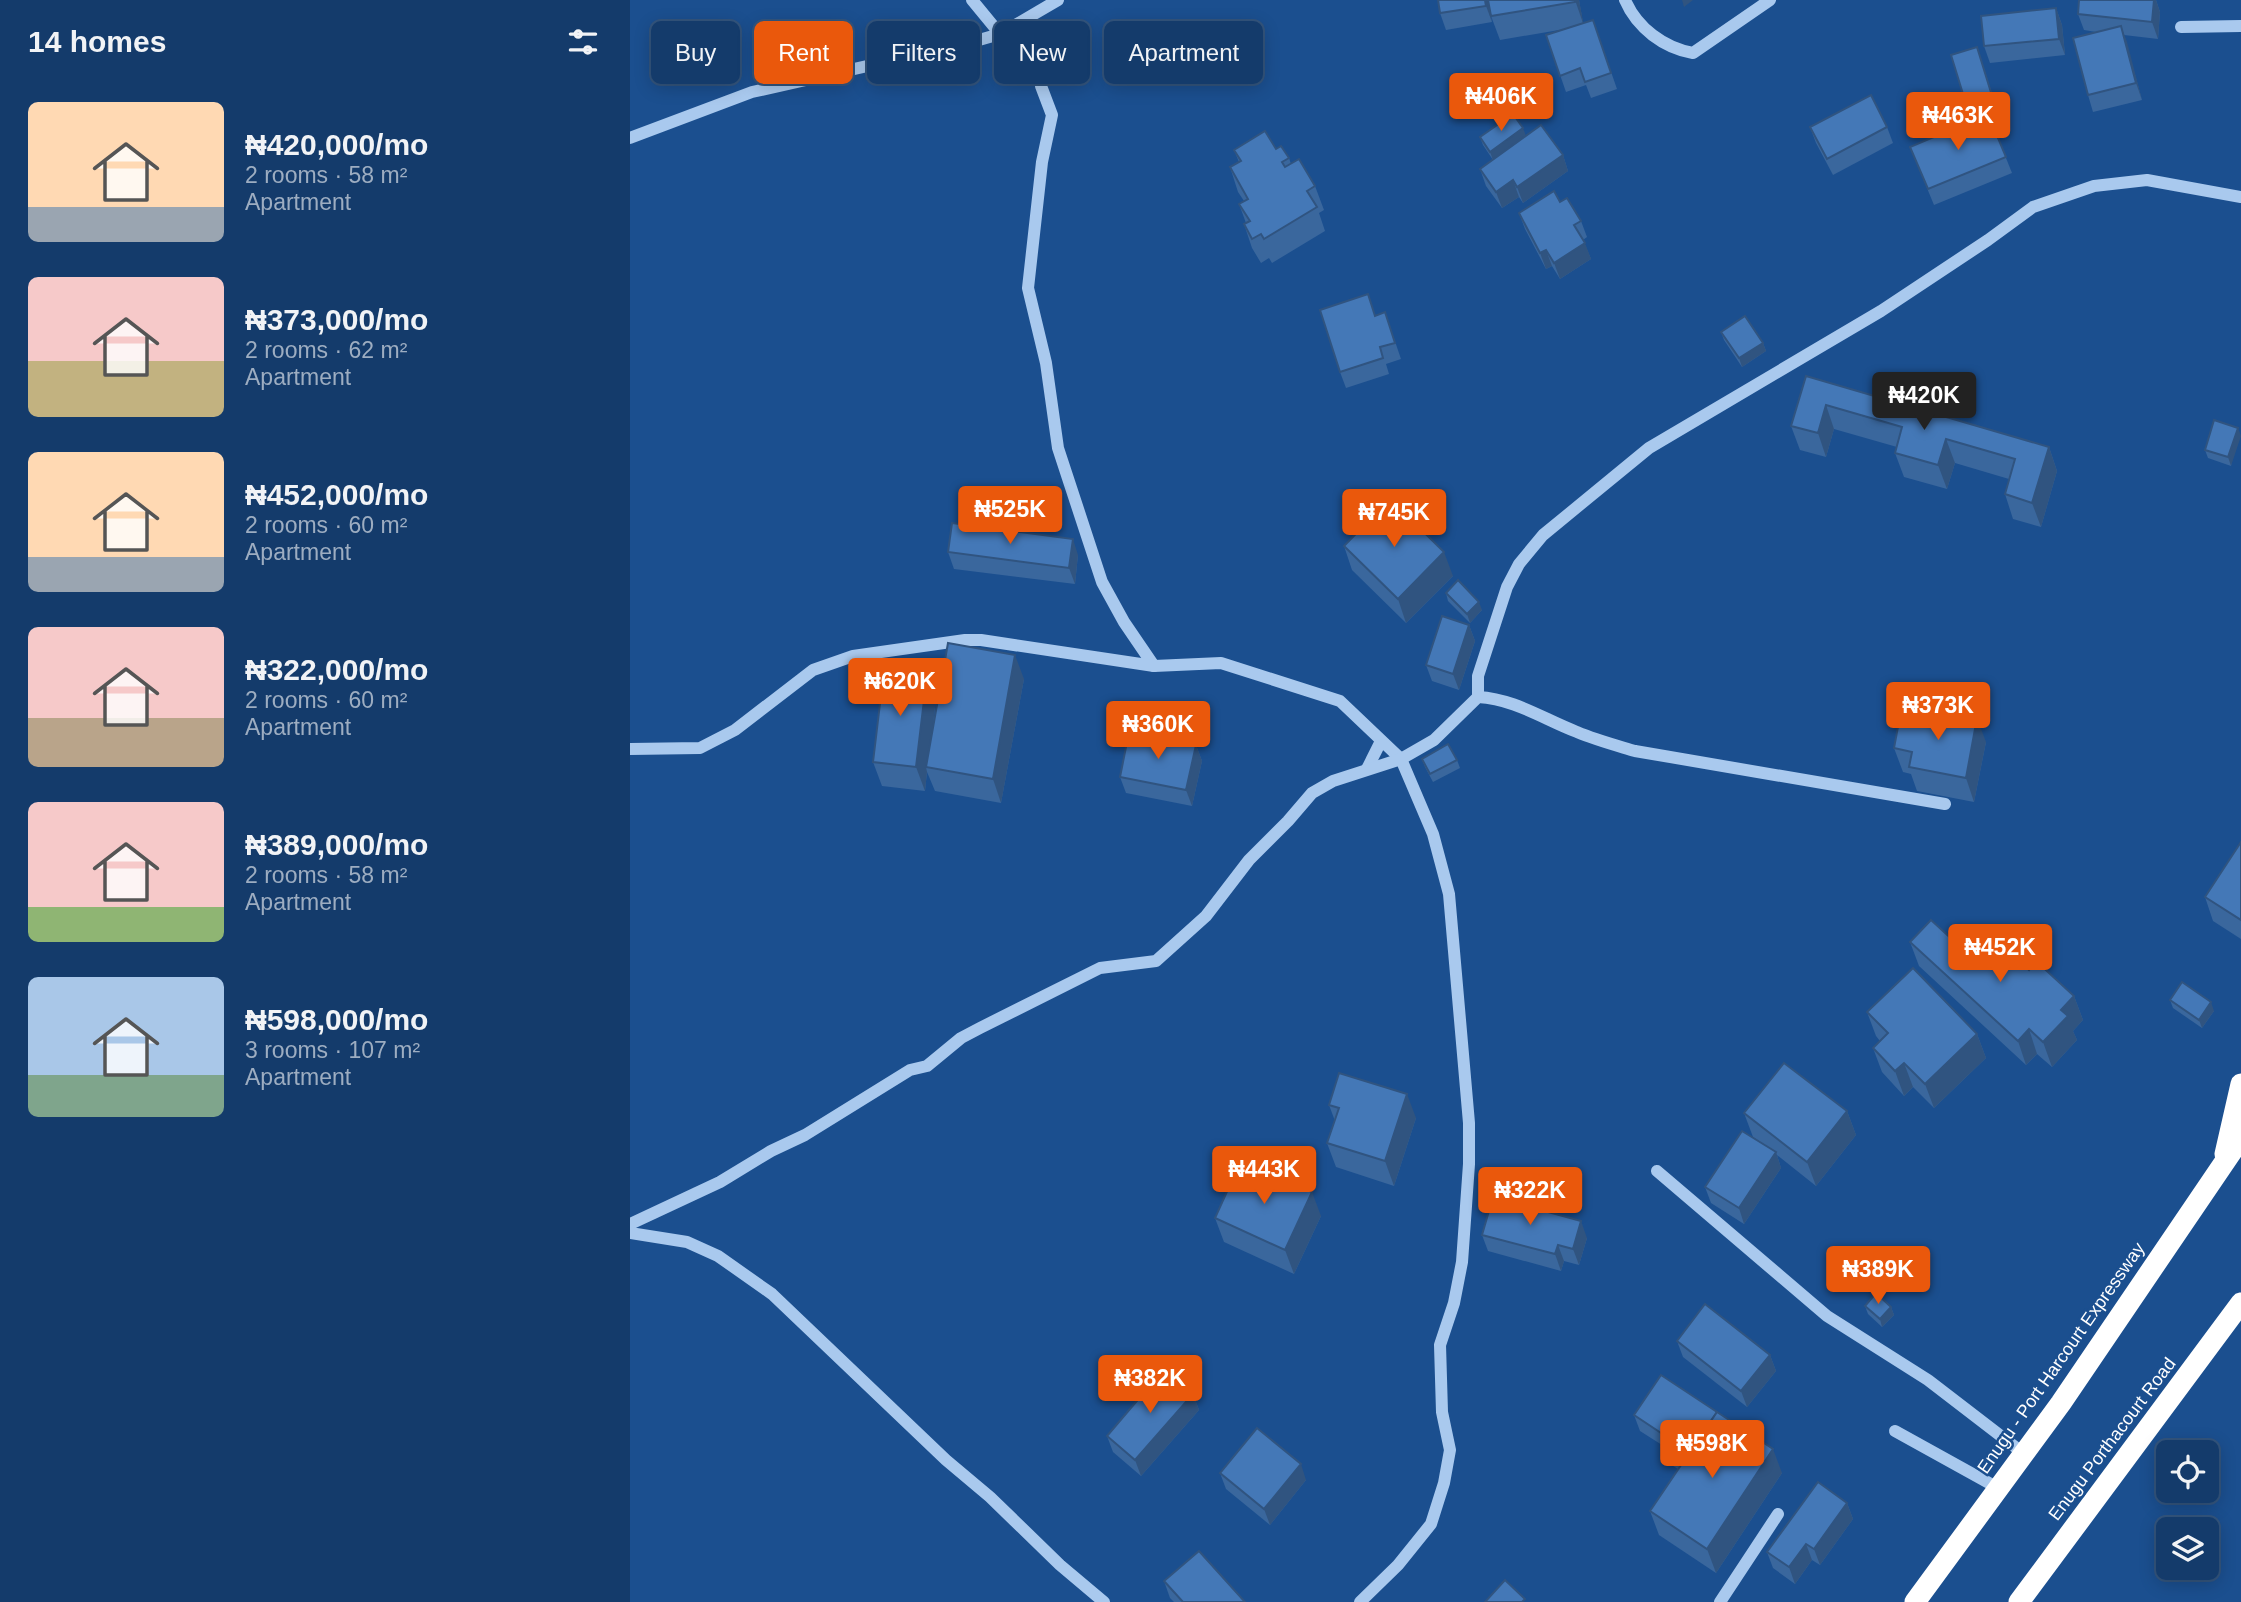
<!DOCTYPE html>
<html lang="en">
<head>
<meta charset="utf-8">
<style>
	:root { --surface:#143b6b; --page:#1d4271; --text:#f1f3f6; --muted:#9dadc1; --line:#33557e; --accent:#ea580c }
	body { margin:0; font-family:Arial,sans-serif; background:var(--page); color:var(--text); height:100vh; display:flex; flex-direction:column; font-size:26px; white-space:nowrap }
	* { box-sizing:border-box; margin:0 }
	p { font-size:23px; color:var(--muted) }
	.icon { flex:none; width:38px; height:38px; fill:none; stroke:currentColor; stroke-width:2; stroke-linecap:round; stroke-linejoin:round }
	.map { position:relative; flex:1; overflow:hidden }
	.side { display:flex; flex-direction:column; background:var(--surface); width:630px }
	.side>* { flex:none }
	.guide { position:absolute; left:21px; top:21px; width:665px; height:63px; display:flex; gap:14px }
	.buttons { position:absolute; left:1526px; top:1440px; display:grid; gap:14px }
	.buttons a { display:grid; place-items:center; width:63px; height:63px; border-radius:10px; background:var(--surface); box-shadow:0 4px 18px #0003,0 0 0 2px var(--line); font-size:35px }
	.price { position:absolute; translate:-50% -60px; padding:0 16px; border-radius:7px; background:var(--accent); color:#fff; font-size:23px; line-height:46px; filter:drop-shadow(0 2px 4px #0008) }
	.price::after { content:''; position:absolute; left:50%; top:42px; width:21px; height:16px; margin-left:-10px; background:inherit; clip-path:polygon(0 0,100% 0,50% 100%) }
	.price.selected { background:#222; color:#fff }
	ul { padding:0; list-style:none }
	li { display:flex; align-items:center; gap:21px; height:175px; padding:0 28px }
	li span { display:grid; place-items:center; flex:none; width:196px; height:140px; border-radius:10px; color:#555 }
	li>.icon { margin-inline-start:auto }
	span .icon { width:84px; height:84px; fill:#fffc; stroke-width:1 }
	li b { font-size:30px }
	h2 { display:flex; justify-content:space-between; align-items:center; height:84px; padding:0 28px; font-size:30px }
	.pill { padding:0 24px; border-radius:10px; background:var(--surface); box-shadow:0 4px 18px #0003,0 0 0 2px var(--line); font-size:24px; line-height:63px }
	.pill.selected { background:var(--accent); color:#fff }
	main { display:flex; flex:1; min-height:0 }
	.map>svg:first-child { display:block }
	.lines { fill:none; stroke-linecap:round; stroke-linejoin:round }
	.minor { stroke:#a9c9ee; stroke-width:12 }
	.highway { stroke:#fff; stroke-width:21 }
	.wall { fill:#3a679d }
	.shaded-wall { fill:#305480 }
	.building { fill:#4478b7; stroke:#305480; stroke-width:2 }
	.labels { text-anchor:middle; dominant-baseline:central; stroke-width:5; stroke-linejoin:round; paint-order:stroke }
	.street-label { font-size:18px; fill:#fff; stroke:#1b4f8f }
</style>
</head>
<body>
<main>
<section class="side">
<h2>14 homes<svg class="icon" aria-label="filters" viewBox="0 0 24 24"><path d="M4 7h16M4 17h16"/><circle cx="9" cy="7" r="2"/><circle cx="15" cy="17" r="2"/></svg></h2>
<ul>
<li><span style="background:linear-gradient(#ffd9b3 75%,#9aa5b1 0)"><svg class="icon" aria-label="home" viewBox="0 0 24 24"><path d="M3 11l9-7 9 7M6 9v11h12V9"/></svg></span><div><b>₦420,000/mo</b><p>2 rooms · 58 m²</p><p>Apartment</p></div></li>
<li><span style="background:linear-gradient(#f6c9c9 60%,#c2b280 0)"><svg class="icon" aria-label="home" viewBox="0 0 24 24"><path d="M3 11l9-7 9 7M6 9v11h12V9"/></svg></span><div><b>₦373,000/mo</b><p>2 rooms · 62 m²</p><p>Apartment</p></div></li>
<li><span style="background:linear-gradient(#ffd9b3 75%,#9aa5b1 0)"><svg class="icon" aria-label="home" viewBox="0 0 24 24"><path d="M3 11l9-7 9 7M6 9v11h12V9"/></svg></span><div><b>₦452,000/mo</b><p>2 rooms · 60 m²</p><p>Apartment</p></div></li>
<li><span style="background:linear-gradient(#f6c9c9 65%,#b9a48a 0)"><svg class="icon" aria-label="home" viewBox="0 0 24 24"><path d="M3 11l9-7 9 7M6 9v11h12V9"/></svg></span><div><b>₦322,000/mo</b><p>2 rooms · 60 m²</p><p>Apartment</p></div></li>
<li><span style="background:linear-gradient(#f6c9c9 75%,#8fb573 0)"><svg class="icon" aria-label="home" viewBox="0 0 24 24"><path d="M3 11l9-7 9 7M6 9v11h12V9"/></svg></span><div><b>₦389,000/mo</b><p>2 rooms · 58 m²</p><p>Apartment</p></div></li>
<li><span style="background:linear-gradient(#a9c7e8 70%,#7fa58c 0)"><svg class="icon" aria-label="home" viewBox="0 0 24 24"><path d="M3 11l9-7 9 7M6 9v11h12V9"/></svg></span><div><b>₦598,000/mo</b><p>3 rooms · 107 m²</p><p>Apartment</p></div></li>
</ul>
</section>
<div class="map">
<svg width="1611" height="1602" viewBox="0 0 1611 1602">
	<rect width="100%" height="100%" fill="#1b4f8f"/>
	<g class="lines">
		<g class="minor">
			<polyline points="342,0 370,34 385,48 409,63 411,70 411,86 422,115 412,162 398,288 416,363 428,448 472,582 494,622 524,666"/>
			<path d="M995,0C1007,28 1034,48 1063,53L1140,0"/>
			<polyline points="1551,27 1611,26"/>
			<polyline points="0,138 122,92 335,44 370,34 428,0"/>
			<polyline points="848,697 848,676 877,587 889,564 913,535 1019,448 1251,311 1358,240 1403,207 1464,186 1517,180 1611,197"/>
			<polyline points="0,749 70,748 105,730 183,670 223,656 335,640 351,640 524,666 591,663 710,701 771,759 803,834 819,894 839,1123 839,1164 832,1262 824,1303 810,1345 812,1412 820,1450 814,1483 801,1524 768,1565 730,1602"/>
			<polyline points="737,769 751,741"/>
			<polyline points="1027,1171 1197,1316 1298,1380 1393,1453"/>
			<path d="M0,1224L90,1182L141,1151L175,1135L280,1070L297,1066L331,1038L350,1028L470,968L526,961L576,916L619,860L658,821L682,793L703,781L771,759L804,740L848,697C885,699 913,719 947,732C966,740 985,745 1005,751L1315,804"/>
			<polyline points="0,1233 57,1242 88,1256 142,1294 316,1460 360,1497 430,1565 474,1602"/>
			<polyline points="1265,1431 1368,1488"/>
			<polyline points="1090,1602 1148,1514"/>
		</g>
		<g class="highway">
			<polyline points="1595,1154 1611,1084"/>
			<polyline points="1285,1602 1431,1403 1611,1138"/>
			<polyline points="1389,1602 1611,1303"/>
		</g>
	</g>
	<g class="wall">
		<polygon points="858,0 862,22 816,30 810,13"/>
		<polygon points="858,0 949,0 953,23 963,20 987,89 961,98 956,85 936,92 916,35 935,29 870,40 861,16"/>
		<polygon points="1449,0 1526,0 1530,12 1528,39 1494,35 1512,100 1463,112 1458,95 1466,32 1454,30 1448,14"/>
		<polygon points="1426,8 1432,25 1435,55 1360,63 1354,46"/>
		<polygon points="1347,47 1369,115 1360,118 1382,173 1304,205 1280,147 1342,121 1337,107"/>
		<polygon points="1180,127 1257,127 1263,143 1203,175 1186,143"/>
		<polygon points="896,136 933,155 938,171 893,203 889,197 872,208 856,186 850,169 863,160 853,145 850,137"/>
		<polygon points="646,149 659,158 661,164 685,186 694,210 689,213 695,231 642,263 639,258 631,263 622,248 614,224 616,223 609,204 614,201 608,192 600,167 609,162 604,150"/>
		<polygon points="930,202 951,221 957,237 953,240 961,259 930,279 922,266 916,269 895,229 889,213"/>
		<polygon points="755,312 771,359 756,364 759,374 716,388 710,372 746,316"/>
		<polygon points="1091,332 1133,343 1136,351 1112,367 1094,340"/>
		<polygon points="1176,376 1419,447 1427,471 1411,527 1383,519 1375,494 1379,479 1325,463 1317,489 1274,477 1265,453 1267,447 1204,429 1196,457 1170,450 1161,426"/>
		<polygon points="1608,428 1601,466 1578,458 1575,450"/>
		<polygon points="714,546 823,576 776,623 722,570"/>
		<polygon points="318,552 448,555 445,584 324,569"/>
		<polygon points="816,593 852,610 840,623 818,601"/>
		<polygon points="839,625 845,641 829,690 802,681 796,665"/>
		<polygon points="394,679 371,803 305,791 297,772 295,791 252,786 243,762 306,699 302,736"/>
		<polygon points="1356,742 1344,802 1287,791 1281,774 1273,772 1264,748"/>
		<polygon points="566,745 572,761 562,806 496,793 490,777"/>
		<polygon points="792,759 827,760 830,768 803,782 795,767"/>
		<polygon points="1611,842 1611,939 1583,921 1575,897"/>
		<polygon points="1280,942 1349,964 1399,970 1444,996 1453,1020 1443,1031 1447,1040 1422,1067 1407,1054 1396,1065 1289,966"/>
		<polygon points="1540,1000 1584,1011 1572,1028 1543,1008"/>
		<polygon points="1237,1012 1347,1034 1356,1058 1304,1108 1283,1087 1274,1096 1252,1072 1243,1048 1250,1041 1246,1036"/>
		<polygon points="699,1105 786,1118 764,1186 706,1167 697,1143 705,1121"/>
		<polygon points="1217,1111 1226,1135 1186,1186 1147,1155 1151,1168 1114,1224 1081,1203 1075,1187 1130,1142 1123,1137 1114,1113"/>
		<polygon points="691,1216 664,1274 594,1242 585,1218"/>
		<polygon points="852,1235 957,1238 949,1265 934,1261 931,1271 858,1251"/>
		<polygon points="1235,1306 1261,1307 1264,1315 1252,1327 1238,1314"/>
		<polygon points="1047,1341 1140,1355 1146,1371 1117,1407 1053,1357"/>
		<polygon points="563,1394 569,1410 511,1476 483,1452 477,1436"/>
		<polygon points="1004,1415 1152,1473 1086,1573 1029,1535 1020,1511 1048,1469 1037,1462 1032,1445 1010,1431"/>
		<polygon points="590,1473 676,1480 640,1525 596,1489"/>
		<polygon points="1217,1503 1223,1519 1190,1565 1182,1560 1165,1584 1143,1568 1137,1552"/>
		<polygon points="534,1581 615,1602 544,1602 540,1598"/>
	</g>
	<g class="shaded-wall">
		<polygon points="855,0 858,0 862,22 856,6"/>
		<polygon points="945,0 949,0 954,26"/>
		<polygon points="1052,0 1063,0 1054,7"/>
		<polygon points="1524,0 1526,0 1530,12 1528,39 1522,22"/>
		<polygon points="1426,8 1432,25 1435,55 1429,39"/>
		<polygon points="1491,26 1497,42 1512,100 1506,83"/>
		<polygon points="893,128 896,136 863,160 860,152"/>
		<polygon points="933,155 938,171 893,203 887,187"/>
		<polygon points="883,180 889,197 872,208 866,192"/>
		<polygon points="955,243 961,259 930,279 924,263"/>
		<polygon points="916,250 922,266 916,269 910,253"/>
		<polygon points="1133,343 1136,351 1112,367 1109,358"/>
		<polygon points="1196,405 1204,429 1196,457 1188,433"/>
		<polygon points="1608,428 1611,436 1601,466 1598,457"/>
		<polygon points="1316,439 1325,463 1317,489 1308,465"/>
		<polygon points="1419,447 1427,471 1411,527 1402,503"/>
		<polygon points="443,539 448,555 445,584 439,568"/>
		<polygon points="814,552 823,576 776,623 768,599"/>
		<polygon points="849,602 852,610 840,623 837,614"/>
		<polygon points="839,625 845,641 829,690 823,674"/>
		<polygon points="385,655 394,679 371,803 363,779"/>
		<polygon points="297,675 306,699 298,768 296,767 297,772 295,791 286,767"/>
		<polygon points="1347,718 1356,742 1344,802 1336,778"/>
		<polygon points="566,745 572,761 562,806 556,790"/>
		<polygon points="1444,996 1453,1020 1443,1031 1447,1040 1422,1067 1413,1042 1431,1010"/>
		<polygon points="1581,1002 1584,1011 1572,1028 1569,1020"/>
		<polygon points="1399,1029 1407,1054 1396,1065 1388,1041"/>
		<polygon points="1347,1034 1356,1058 1304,1108 1295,1084"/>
		<polygon points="1274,1063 1283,1087 1274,1096 1265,1071"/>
		<polygon points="777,1094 786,1118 764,1186 755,1161"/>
		<polygon points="1217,1111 1226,1135 1186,1186 1177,1162"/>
		<polygon points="1146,1152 1151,1168 1114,1224 1109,1208"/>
		<polygon points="682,1192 691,1216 664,1274 655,1250"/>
		<polygon points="951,1221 957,1238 949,1265 943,1249"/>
		<polygon points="928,1245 934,1261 931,1271 925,1254"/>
		<polygon points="1261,1307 1264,1315 1252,1327 1250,1319"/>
		<polygon points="1140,1355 1146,1371 1117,1407 1111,1391"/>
		<polygon points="563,1394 569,1410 511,1476 505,1460"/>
		<polygon points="1143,1449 1152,1473 1086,1573 1077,1549"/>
		<polygon points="671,1464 676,1480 640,1525 634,1509"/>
		<polygon points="1217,1503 1223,1519 1190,1565 1184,1549"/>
		<polygon points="1176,1544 1182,1560 1165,1584 1159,1567"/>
	</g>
	<g class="building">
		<polygon points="808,0 855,0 856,6 810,13"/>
		<polygon points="858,0 945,0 945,2 861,16"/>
		<polygon points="1449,0 1524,0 1522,22 1448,14"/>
		<polygon points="1426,8 1429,39 1354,46 1351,16"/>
		<polygon points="963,20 981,73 955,82 950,68 930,76 916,35"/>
		<polygon points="1491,26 1506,83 1458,95 1443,38"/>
		<polygon points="1347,47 1363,99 1337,107 1321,55"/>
		<polygon points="1241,95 1257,127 1197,159 1180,127"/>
		<polygon points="883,114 893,128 860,152 850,137"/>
		<polygon points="1358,114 1376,157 1298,189 1280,147"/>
		<polygon points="911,125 933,155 887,187 883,180 866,192 850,169"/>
		<polygon points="635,131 646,149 651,146 659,158 652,162 655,167 669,159 685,186 677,191 687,207 634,239 631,234 622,239 614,224 620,221 609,204 618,199 600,167 611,161 604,150"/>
		<polygon points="924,191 930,202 937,198 951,221 944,225 955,243 924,263 916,250 910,253 889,213"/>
		<polygon points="738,294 745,316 755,312 765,343 750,347 753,358 710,372 690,310"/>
		<polygon points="1115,316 1133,343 1109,358 1091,332"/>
		<polygon points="1176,376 1419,447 1402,503 1375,494 1385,459 1316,439 1308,465 1265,453 1272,427 1196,405 1188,433 1161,426"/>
		<polygon points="1584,420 1608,428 1598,457 1575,450"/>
		<polygon points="760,499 814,552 768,599 714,546"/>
		<polygon points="322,523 443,539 439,568 318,552"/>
		<polygon points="828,580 849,602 837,614 816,593"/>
		<polygon points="812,616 839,625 823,674 796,665"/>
		<polygon points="318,643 385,655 363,779 296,767"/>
		<polygon points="254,670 297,675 286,767 243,762"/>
		<polygon points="1297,709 1347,718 1336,778 1279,767 1282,752 1264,748 1270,716 1295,720"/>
		<polygon points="499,732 566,745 556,790 490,777"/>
		<polygon points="818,744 827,760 800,774 792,759"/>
		<polygon points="1611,842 1611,920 1575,897"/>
		<polygon points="1301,920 1349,964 1368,942 1399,970 1406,961 1444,996 1431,1010 1438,1016 1413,1042 1399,1029 1388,1041 1280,942"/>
		<polygon points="1283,968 1347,1034 1295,1084 1274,1063 1265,1071 1243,1048 1258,1033 1237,1012"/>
		<polygon points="1552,982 1581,1002 1569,1020 1540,1000"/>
		<polygon points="1154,1063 1217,1111 1177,1162 1114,1113"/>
		<polygon points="709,1073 777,1094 755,1161 697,1143 709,1108 699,1105"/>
		<polygon points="1112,1131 1146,1152 1109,1208 1075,1187"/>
		<polygon points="621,1164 682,1192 655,1250 585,1218 604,1176 614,1180"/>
		<polygon points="863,1197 951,1221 943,1249 928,1245 925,1254 852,1235"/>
		<polygon points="1246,1293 1261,1307 1250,1319 1235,1306"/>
		<polygon points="1075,1304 1140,1355 1111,1391 1047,1341"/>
		<polygon points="534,1369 563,1394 505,1460 477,1436"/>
		<polygon points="1031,1375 1087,1412 1054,1461 1031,1446 1037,1437 1004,1415"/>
		<polygon points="1087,1412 1143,1449 1077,1549 1020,1511"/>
		<polygon points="627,1428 671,1464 634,1509 590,1473"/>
		<polygon points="1188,1482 1217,1503 1184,1549 1176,1544 1159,1567 1137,1552"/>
		<polygon points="569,1551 615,1602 553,1602 534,1581"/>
		<polygon points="875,1580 895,1599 892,1602 855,1602"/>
	</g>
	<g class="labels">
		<g class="street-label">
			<text transform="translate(1431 1358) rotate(-55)">Enugu - Port Harcourt Expressway</text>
			<text transform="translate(1482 1439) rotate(-53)">Enugu Porthacourt Road</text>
		</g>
	</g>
</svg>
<div class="buttons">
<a><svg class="icon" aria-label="locate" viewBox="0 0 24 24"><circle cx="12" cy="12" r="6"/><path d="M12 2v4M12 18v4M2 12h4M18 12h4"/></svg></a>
<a><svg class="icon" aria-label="layers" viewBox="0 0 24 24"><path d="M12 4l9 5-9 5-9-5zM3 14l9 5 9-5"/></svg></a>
</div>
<b class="price" style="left:871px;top:133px">₦406K</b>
<b class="price" style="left:1328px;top:152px">₦463K</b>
<b class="price selected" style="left:1294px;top:432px">₦420K</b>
<b class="price" style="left:380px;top:546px">₦525K</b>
<b class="price" style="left:764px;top:549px">₦745K</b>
<b class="price" style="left:270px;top:718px">₦620K</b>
<b class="price" style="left:1308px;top:742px">₦373K</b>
<b class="price" style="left:528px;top:761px">₦360K</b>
<b class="price" style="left:1370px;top:984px">₦452K</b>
<b class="price" style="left:634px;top:1206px">₦443K</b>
<b class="price" style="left:900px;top:1227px">₦322K</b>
<b class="price" style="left:1248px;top:1306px">₦389K</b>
<b class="price" style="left:520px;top:1415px">₦382K</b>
<b class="price" style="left:1082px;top:1480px">₦598K</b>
<div class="guide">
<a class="pill">Buy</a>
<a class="pill selected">Rent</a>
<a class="pill">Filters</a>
<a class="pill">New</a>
<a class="pill">Apartment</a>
</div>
</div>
</main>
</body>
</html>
